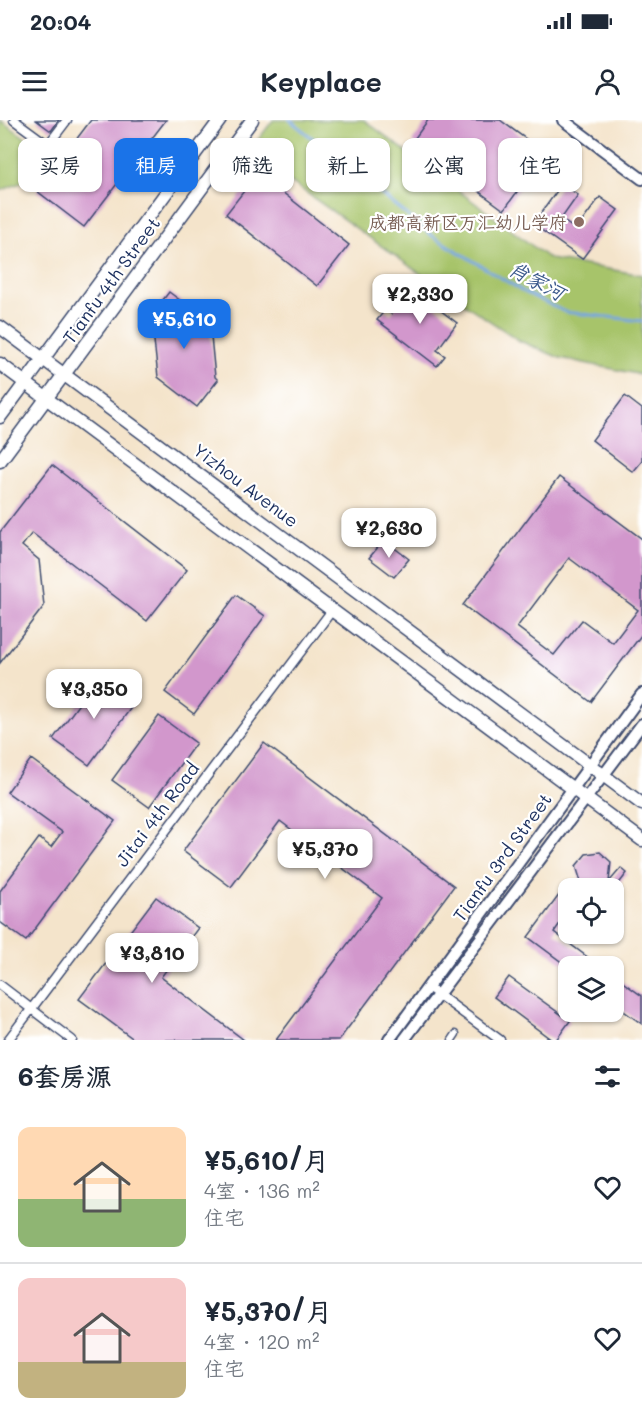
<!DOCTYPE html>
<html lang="zh">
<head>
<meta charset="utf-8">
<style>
	:root { --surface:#fff; --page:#f2f2f3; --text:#1f2937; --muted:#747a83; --line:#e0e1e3; --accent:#1a73e8 }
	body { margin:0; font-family:Mali,"LXGW WenKai TC",sans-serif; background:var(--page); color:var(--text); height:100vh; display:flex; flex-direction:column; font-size:22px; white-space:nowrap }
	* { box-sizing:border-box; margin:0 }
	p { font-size:20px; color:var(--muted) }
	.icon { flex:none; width:33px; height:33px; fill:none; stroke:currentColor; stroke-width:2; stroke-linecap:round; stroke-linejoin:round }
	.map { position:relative; height:920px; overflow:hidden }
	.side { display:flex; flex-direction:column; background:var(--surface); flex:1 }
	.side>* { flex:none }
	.guide { position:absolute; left:18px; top:18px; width:606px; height:54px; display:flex; gap:12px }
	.buttons { position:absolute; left:558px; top:758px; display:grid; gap:12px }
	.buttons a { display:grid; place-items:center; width:66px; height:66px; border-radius:12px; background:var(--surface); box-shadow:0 2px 4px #0004; font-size:30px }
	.price { position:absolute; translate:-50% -51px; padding:0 14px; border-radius:12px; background:#fff; color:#222; font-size:20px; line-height:39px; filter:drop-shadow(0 2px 3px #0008) }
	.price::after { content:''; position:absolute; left:50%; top:36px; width:18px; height:14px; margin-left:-9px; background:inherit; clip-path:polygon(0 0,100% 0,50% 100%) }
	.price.active { background:var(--accent); color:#fff }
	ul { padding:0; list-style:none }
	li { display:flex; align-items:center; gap:18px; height:150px; padding:0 18px }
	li+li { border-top:2px solid var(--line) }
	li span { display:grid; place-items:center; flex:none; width:168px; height:120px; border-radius:12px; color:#555 }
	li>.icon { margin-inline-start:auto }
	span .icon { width:72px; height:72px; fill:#fffc; stroke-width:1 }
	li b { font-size:26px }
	h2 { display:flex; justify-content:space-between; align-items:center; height:72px; padding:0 18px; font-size:26px }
	.pill { padding:0 21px; border-radius:12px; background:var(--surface); box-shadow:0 2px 4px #0004; font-size:21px; line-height:54px }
	.pill.active { background:var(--accent); color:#fff }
	.status { display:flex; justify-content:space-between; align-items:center; height:42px; padding:0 30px; background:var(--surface); direction:ltr }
	.status svg { height:16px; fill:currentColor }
	header { display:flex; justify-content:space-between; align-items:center; height:78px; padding:0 18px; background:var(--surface); font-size:27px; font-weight:700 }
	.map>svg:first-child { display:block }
	.green { fill:#a7c46b; stroke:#617a64; stroke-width:1.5 }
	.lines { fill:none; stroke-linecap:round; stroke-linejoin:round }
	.stream { stroke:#76a6e0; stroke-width:3 }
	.building { fill:#d297cc; fill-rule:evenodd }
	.pedestrian-casing { stroke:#3c4a6e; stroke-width:9 }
	.minor-casing { stroke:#3c4a6e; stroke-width:11 }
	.tertiary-casing { stroke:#3c4a6e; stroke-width:14 }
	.secondary-casing { stroke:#3c4a6e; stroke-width:15 }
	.primary-casing { stroke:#3c4a6e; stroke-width:15 }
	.pedestrian { stroke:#fff; stroke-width:6 }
	.minor { stroke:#fff; stroke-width:8 }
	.tertiary { stroke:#fff; stroke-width:10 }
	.secondary { stroke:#fff; stroke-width:12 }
	.primary { stroke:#fff; stroke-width:12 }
	.education-dot { fill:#8d6e63; stroke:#fff; stroke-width:2 }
	.labels { text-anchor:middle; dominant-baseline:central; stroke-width:4.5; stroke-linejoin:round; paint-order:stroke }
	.education-label { font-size:18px; fill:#785e54; stroke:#fff; text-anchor:end }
	.street-label { font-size:18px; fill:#1b2f5e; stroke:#fff }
	.water-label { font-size:20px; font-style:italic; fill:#3b598c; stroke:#fff }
</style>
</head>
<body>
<div class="status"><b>20:04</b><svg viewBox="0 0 49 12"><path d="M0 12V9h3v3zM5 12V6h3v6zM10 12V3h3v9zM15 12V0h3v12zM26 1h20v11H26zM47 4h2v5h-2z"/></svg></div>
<header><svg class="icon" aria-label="menu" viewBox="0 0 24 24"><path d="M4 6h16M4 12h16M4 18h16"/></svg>Keyplace<svg class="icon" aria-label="person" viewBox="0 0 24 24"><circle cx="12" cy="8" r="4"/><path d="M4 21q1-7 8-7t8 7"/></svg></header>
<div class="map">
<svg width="642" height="920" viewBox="0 0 642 920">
	<rect width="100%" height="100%" fill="#fff"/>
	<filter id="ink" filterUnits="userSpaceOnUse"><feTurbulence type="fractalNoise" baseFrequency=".0167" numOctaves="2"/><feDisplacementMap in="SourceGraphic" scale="12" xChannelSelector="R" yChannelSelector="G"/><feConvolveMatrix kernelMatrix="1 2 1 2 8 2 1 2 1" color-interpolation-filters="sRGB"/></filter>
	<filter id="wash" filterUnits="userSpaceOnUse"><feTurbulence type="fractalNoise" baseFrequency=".008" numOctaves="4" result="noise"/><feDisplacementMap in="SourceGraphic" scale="24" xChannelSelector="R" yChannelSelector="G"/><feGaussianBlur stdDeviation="1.35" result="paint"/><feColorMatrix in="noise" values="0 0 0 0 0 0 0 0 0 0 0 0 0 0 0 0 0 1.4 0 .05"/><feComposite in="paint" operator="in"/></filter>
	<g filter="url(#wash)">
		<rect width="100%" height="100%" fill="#f4e4cb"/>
		<g class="green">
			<polygon points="0,0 46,32 23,62 0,71"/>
			<polygon points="273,0 364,0 550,139 642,155 642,255 560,238 520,221 439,167 249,32"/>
		</g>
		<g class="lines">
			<polyline class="stream" points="290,0 434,117 524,172 565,192 642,201"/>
		</g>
		<g id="blocks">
			<g class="building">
				<polygon points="36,0 59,0 51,11"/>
				<polygon points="91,0 166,0 84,107 37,71"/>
				<polygon points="428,0 500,0 545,33 504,90 412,22"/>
				<polygon points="258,53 349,125 317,166 226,94"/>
				<polygon points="562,64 578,75 561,99 576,110 600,77 618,90 582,139 533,104"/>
				<polygon points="411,168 457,203 437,230 445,236 437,246 377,200 385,190 391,194"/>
				<polygon points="169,172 197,193 198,198 209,196 215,257 218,260 197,287 158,257 152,202 161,202 159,185"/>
				<polygon points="625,276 642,289 642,341 633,352 592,320"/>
				<polygon points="52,345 187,450 147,501 32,413 22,426 39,440 44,486 0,543 0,412"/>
				<path d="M559,357L642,419V514L591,582L463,485ZM569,438L638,490L613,523L582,500L554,535L517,507Z"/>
				<polygon points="384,420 409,439 394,457 369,438"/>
				<polygon points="236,475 265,496 194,594 165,572"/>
				<polygon points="100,555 136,581 89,645 53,619"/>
				<polygon points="159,596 196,623 149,687 112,660"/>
				<polygon points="264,623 454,766 339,920 276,920 382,778 280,701 231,767 183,731"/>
				<polygon points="31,639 115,701 26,821 0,802 0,771 39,718 51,727 62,712 7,672"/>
				<polygon points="600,732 611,742 609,762 621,748 627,753 614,770 604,762 583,768 576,746 586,734"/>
				<polygon points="568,763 568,792 554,812 590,839 585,846 567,846 528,817"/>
				<polygon points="156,777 198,808 161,857 244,920 135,920 79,879"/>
				<polygon points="614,856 642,876 642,904 614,884"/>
				<polygon points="509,857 570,901 556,920 552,920 494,877"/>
			</g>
		</g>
	</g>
	<g filter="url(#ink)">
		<use href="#blocks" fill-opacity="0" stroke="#3c4a6e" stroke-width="1.5"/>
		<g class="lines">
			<defs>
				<polyline id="pedestrian" points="452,920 456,914"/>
				<g id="minor">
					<polyline points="14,0 48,25 67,0"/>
					<polyline points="0,865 72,920"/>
					<polyline points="428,867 500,920"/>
					<polyline points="8,920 333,489"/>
				</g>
				<g id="tertiary">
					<polyline points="563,0 642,59"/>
					<polyline points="389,920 642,574"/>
					<polyline points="404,920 642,604"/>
				</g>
				<g id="secondary">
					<polyline points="0,297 220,0"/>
					<polyline points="0,341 252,0"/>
				</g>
				<g id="primary">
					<polyline points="0,207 642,684"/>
					<polyline points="0,244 642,720"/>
				</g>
			</defs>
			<use href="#pedestrian" class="pedestrian-casing"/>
			<use href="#minor" class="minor-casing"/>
			<use href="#tertiary" class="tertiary-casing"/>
			<use href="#secondary" class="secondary-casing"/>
			<use href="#primary" class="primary-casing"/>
			<use href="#pedestrian" class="pedestrian"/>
			<use href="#minor" class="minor"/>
			<use href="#tertiary" class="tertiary"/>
			<use href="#secondary" class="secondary"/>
			<use href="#primary" class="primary"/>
		</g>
	</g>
	<circle class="education-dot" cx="579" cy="102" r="6"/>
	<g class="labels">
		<g class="education-label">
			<text x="567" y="102">成都高新区万汇幼儿学府</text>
		</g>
		<g class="street-label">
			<text transform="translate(111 160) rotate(-54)">Tianfu 4th Street</text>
			<text transform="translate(246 365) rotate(37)">Yizhou Avenue</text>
			<text transform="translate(157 694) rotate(-53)">Jitai 4th Road</text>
			<text transform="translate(502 737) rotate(-54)">Tianfu 3rd Street</text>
		</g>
		<g class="water-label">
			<text transform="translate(537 160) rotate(28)">肖家河</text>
		</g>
	</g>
</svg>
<div class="buttons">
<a><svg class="icon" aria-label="locate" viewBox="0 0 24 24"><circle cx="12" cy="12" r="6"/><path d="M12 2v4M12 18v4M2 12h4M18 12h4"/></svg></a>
<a><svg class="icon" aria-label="layers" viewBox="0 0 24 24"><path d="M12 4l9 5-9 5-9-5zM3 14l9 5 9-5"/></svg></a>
</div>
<b class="price" style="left:420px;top:205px">¥2,330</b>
<b class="price active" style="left:184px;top:230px">¥5,610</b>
<b class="price" style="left:389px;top:439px">¥2,630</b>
<b class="price" style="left:94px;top:600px">¥3,350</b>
<b class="price" style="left:325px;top:760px">¥5,370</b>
<b class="price" style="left:152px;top:864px">¥3,810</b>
<div class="guide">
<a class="pill">买房</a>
<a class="pill active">租房</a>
<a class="pill">筛选</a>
<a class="pill">新上</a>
<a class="pill">公寓</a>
<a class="pill">住宅</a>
</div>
</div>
<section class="side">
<h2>6套房源<svg class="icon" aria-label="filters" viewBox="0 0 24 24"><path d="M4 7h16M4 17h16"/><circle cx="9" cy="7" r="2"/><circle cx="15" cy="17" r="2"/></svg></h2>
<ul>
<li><span style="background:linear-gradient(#ffd9b3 60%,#8fb573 0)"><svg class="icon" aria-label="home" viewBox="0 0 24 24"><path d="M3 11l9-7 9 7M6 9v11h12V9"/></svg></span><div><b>¥5,610/月</b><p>4室 · 136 m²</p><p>住宅</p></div><svg class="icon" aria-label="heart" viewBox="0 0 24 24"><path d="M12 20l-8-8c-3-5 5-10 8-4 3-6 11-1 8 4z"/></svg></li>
<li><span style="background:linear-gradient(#f6c9c9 70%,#c2b280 0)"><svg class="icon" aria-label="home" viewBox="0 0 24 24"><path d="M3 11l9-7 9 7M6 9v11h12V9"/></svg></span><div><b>¥5,370/月</b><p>4室 · 120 m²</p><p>住宅</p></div><svg class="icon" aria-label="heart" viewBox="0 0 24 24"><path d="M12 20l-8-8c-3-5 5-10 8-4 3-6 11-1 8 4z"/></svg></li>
</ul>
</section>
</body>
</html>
